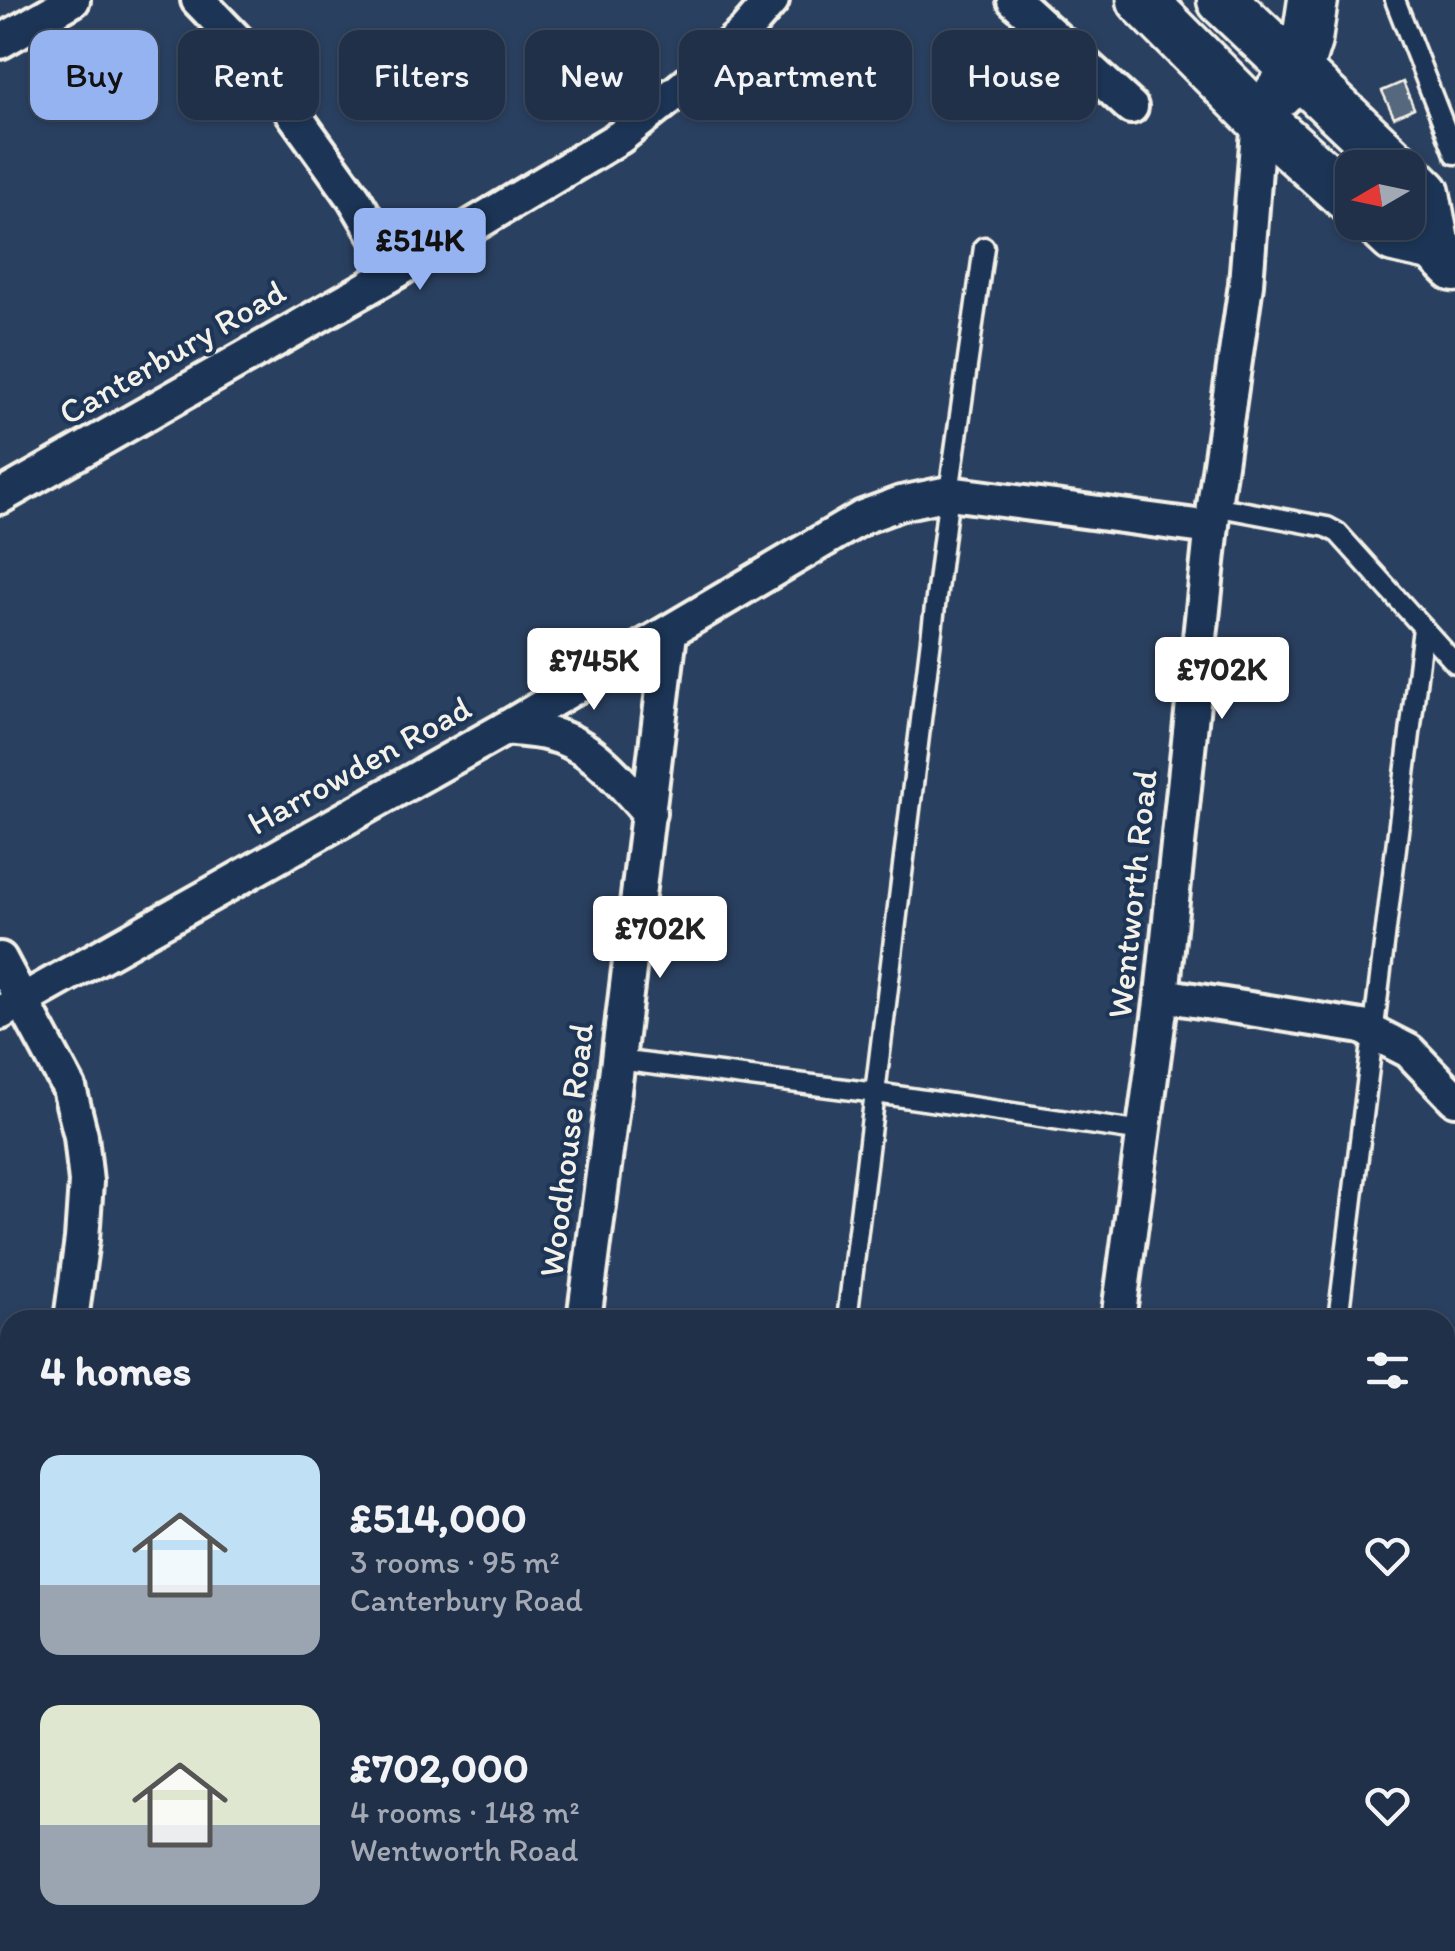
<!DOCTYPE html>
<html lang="en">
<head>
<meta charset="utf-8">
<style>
	:root { --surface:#203048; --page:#28384f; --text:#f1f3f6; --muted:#a2a9b4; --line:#3d4b60; --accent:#95b2f1 }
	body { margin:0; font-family:Itim,sans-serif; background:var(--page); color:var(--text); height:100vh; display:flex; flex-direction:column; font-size:38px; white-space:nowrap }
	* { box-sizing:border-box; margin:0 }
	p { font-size:32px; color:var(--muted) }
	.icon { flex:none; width:55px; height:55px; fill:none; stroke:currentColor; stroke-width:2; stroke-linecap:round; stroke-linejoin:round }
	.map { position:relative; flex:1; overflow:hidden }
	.details { position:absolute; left:0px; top:1310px; width:1455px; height:642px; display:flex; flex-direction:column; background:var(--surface); border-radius:30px 30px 0 0; box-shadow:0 2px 8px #0004,0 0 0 2px var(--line) }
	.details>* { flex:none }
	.top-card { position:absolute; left:30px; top:30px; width:1395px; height:90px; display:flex; gap:20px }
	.needle { width:65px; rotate:261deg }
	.controls { position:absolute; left:1335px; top:150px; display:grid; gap:20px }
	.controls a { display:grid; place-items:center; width:90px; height:90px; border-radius:20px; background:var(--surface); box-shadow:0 2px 8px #0004,0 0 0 2px var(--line); font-size:50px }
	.price { position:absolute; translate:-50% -85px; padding:0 22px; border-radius:10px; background:#fff; color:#222; font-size:32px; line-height:65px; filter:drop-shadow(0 2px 5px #0008) }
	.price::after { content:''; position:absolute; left:50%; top:60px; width:30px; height:22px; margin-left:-15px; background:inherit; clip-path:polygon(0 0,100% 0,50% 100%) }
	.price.on { background:var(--accent); color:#111 }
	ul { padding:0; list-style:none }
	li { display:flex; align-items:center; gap:30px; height:250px; padding:0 40px }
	li span { display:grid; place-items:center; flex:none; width:280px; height:200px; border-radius:20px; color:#555 }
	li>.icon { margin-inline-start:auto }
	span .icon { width:120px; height:120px; fill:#fffc; stroke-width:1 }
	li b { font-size:42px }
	h2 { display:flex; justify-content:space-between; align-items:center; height:120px; padding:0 40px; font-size:42px }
	.chip { padding:0 35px; border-radius:20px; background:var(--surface); box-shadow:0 2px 8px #0004,0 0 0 2px var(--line); font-size:35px; line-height:90px }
	.chip.on { background:var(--accent); color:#111 }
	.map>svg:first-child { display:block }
	.building { fill:#56677d; stroke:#f4f1e8; stroke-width:2.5 }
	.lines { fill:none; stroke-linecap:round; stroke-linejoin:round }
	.lane-casing { stroke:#f4f1e8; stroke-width:25 }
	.street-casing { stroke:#f4f1e8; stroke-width:40 }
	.secondary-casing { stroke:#f4f1e8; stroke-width:55 }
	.lane { stroke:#1d3557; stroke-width:18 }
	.street { stroke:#1d3557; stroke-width:32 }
	.secondary { stroke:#1d3557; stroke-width:48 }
	.labels { text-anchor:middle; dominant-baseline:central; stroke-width:8; stroke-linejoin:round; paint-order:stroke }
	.street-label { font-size:35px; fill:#f4f1e8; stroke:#1d3557 }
</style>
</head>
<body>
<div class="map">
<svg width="1455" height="1951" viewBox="0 0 1455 1951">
	<rect width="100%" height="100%" fill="#2a4060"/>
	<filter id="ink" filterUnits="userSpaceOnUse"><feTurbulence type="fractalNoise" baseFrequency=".01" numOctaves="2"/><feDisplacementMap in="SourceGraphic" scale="20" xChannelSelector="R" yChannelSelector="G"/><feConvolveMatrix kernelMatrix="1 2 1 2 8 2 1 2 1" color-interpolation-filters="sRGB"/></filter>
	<g filter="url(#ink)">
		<polygon class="building" points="1403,82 1414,108 1394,117 1382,91"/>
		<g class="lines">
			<defs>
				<g id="lane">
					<polyline points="1395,0 1455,154"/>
					<polyline points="1214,506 1327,527 1338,533 1455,663"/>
					<polyline points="618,1060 876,1093 1143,1132"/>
					<polyline points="847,1320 949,493 984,247"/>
					<polyline points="1338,1320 1423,628"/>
					<polyline points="1445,1443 1455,1452"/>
					<polyline points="0,1503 10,1505"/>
					<polyline points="1281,1942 1292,1951"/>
					<polyline points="767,1951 768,1942"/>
					<polyline points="1255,1951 1257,1942"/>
				</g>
				<g id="street">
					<polyline points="198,0 252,56 354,198 397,271"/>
					<polyline points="1014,0 1131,107"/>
					<polyline points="0,42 73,0"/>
					<polyline points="0,497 397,271 620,137 683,87 745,31 772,0"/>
					<path d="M506,728C519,730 532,730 545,733C591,742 619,780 649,813"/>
					<polyline points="0,959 69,1088 81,1136 86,1182 82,1239 71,1320"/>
					<polyline points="1162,995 1362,1027 1409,1051 1455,1099"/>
					<polyline points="0,1013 506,728 863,517 901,503 949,493 1211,528"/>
					<polyline points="584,1320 618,1060 670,633"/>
					<polyline points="1118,1320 1162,995 1214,506 1246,284 1259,118"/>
					<polyline points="1445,1773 1455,1781"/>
					<polyline points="0,1880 10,1803"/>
					<polyline points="502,1951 503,1942"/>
					<polyline points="1039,1951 1040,1942"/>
				</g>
				<g id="secondary">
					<polyline points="1142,0 1259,118 1352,201"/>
					<polyline points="1222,0 1399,168"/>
					<polyline points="1279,93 1297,71 1307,40 1313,0"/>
					<polyline points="1408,176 1425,193 1435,247"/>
					<polyline points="1377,222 1394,238 1435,247 1455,267"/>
				</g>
			</defs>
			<use href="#lane" class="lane-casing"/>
			<use href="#street" class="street-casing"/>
			<use href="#secondary" class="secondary-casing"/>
			<use href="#lane" class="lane"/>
			<use href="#street" class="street"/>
			<use href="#secondary" class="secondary"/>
		</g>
	</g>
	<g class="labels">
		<g class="street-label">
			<text transform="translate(172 352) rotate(-30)">Canterbury Road</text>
			<text transform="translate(359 765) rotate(-29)">Harrowden Road</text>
			<text transform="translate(1132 894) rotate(-84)">Wentworth Road</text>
			<text transform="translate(566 1150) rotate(-83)">Woodhouse Road</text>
		</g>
	</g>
</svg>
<div class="controls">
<a><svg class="needle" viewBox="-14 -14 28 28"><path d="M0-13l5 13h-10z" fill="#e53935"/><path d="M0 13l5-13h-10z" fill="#a2a9b4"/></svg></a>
</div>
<b class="price on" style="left:420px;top:293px">£514K</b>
<b class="price" style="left:594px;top:713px">£745K</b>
<b class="price" style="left:1222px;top:722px">£702K</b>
<b class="price" style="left:660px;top:981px">£702K</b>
<div class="top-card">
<a class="chip on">Buy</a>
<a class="chip">Rent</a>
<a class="chip">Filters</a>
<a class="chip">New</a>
<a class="chip">Apartment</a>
<a class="chip">House</a>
</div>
<section class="details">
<h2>4 homes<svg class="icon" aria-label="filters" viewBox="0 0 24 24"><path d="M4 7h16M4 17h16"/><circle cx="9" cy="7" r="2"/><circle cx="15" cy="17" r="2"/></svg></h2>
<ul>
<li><span style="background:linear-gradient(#bfe0f5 65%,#9aa5b1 0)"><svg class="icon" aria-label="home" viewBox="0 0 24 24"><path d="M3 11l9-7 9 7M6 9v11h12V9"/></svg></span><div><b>£514,000</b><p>3 rooms · 95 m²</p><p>Canterbury Road</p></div><svg class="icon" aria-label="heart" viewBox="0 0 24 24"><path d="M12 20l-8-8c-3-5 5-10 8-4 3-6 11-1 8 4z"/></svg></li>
<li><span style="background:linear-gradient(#dfe7d0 60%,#9aa5b1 0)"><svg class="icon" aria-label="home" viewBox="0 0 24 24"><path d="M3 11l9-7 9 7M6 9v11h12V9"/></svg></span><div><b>£702,000</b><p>4 rooms · 148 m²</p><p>Wentworth Road</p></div><svg class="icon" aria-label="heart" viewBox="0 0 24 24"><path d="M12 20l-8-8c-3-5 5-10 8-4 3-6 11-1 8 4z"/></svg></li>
</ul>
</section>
</div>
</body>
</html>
